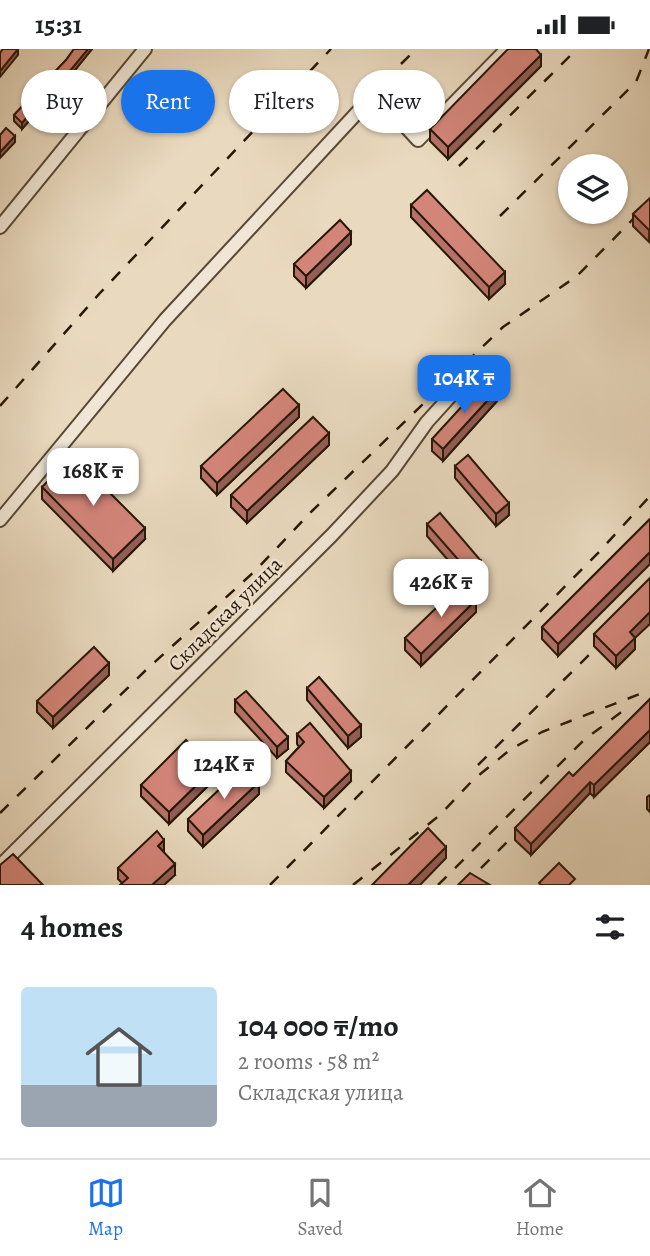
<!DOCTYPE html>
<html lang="en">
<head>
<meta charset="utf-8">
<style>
	:root { --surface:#fff; --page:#f2f2f2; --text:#202124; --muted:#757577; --line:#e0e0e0; --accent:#1a73e8 }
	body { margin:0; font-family:Alegreya,serif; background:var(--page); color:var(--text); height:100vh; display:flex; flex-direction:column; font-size:26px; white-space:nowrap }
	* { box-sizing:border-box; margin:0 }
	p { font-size:23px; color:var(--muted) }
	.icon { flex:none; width:38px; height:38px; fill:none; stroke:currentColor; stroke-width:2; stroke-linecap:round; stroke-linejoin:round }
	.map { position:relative; height:836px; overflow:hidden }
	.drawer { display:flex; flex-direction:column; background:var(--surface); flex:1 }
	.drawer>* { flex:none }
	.guide { position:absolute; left:21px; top:21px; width:609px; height:63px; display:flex; gap:14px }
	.buttons { position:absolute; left:558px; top:105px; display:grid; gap:14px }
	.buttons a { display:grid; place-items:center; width:70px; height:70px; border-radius:50%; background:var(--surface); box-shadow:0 2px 5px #0004; font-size:35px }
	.price { position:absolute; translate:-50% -60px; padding:0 16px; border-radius:14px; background:#fff; color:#222; font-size:23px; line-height:46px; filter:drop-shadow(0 2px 4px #0008) }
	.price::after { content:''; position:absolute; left:50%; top:42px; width:21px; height:16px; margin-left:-10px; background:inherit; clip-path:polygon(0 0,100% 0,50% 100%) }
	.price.on { background:var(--accent); color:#fff }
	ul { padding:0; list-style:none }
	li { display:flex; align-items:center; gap:21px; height:175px; padding:0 21px }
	li span { display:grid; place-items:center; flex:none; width:196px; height:140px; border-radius:7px; color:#555 }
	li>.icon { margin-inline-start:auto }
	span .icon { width:84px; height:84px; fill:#fffc; stroke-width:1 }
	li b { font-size:30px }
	h2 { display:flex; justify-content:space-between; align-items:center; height:84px; padding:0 21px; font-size:30px }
	.chip { padding:0 24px; border-radius:32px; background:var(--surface); box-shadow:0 2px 5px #0004; font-size:24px; line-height:63px }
	.chip.on { background:var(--accent); color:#fff }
	.status { display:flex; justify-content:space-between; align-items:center; height:49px; padding:0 35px; background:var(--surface); direction:ltr }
	.status svg { height:19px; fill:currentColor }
	.tabs { display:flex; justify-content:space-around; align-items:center; height:98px; border-top:2px solid var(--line); background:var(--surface); font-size:19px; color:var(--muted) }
	.tabs a { display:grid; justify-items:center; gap:4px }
	.tabs .on { color:var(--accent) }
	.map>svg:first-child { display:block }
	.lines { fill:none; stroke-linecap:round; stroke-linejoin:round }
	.minor-casing { stroke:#584835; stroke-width:16 }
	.minor { stroke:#f1e6d5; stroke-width:12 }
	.rail { stroke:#271707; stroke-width:2.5; stroke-dasharray:12 12; stroke-linecap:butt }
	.wall { fill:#b67269; stroke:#271707; stroke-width:2 }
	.shaded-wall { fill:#945d55; stroke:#271707; stroke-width:2 }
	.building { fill:#d4857a; stroke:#271707; stroke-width:2 }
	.labels { text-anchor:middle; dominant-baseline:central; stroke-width:5; stroke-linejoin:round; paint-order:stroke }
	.street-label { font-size:21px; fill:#271707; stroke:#f1e6d5 }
</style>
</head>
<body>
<div class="status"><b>15:31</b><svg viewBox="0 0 49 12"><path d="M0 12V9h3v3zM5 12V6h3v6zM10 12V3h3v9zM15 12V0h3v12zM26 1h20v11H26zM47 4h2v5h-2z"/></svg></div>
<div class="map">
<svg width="650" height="836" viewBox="0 0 650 836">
	<rect width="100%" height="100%" fill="#e9d9be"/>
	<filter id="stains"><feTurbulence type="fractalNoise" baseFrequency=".00286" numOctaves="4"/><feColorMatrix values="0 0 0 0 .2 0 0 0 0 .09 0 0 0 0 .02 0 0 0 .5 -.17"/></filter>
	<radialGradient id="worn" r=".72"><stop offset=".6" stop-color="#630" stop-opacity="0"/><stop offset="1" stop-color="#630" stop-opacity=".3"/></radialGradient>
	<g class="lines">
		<defs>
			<g id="minor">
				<polyline points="0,178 145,0"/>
				<polyline points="0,471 165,271 367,53 384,54 418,91 507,0"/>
				<polyline points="0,817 332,486 392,422 427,373 465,331"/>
			</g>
		</defs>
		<use href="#minor" class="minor-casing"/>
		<use href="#minor" class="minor"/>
		<g class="rail">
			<polyline points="401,15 416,0"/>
			<polyline points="459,117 577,0"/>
			<polyline points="500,167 636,33 649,0"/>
			<polyline points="0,357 100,244 331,0"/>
			<polyline points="478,716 596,599"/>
			<polyline points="0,764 146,621 255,522 312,462 503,278 577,227 650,153"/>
			<polyline points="270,836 599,503 650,447"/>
			<polyline points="353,836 440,766 473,731 511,700 542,683 650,641"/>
			<polyline points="438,836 584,691 628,658"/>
			<polyline points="464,836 528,772"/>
		</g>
	</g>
	<g class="wall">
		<polygon points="74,0 92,0 50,52 48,50 22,80 14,72 14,66 66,11"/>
		<polygon points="541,17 448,110 430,92 430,80"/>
		<polygon points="650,149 649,193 633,177 633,165"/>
		<polygon points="411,156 505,235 489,250 411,168"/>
		<polygon points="351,195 306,239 294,227 294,215"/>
		<polygon points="497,352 443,412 432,402 432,390"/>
		<polygon points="299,368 217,446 201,429 201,417"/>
		<polygon points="329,396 247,474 231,458 231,446"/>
		<polygon points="455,417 509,466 496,477 455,429"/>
		<polygon points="42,438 145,490 113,522 42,450"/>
		<polygon points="650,470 558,607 542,590 542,578"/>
		<polygon points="427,475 481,524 469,535 427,487"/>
		<polygon points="476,563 421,617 405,601 405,589"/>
		<polygon points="594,585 635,589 635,600 616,619 594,597"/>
		<polygon points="109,626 53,679 37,663 37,652"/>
		<polygon points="307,639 361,688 348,699 307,651"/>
		<polygon points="650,650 650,693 594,748 590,744 531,806 515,791 515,779 573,727"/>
		<polygon points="235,651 288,700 277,709 235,663"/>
		<polygon points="297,685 351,732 324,759 286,723 286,712 299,698 297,695"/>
		<polygon points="214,731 169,775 141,747 141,736"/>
		<polygon points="259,745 203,798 188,782 188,770"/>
		<polygon points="650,746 650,763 647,760 647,748"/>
		<polygon points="164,802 163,803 175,826 122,834 118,830 118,819"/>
	</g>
	<g class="shaded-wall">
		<polygon points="18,0 18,6 0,28 0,22"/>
		<polygon points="88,0 92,0 50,52 50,46"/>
		<polygon points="541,6 541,17 448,110 448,98"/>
		<polygon points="48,44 48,50 22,80 22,74"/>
		<polygon points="15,87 15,93 0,109 0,103"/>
		<polygon points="351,183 351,195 306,239 306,227"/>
		<polygon points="505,223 505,235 489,250 489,238"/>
		<polygon points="497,341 497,352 443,412 443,400"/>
		<polygon points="299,356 299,368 217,446 217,434"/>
		<polygon points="329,384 329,396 247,474 247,462"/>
		<polygon points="509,454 509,466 496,477 496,465"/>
		<polygon points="145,479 145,490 113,522 113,510"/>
		<polygon points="650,503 650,515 558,607 558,595"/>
		<polygon points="481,512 481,524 469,535 469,523"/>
		<polygon points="476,551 476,563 421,617 421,605"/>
		<polygon points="650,563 650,575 635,589 635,600 616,619 616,607 630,583"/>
		<polygon points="109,614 109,626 53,679 53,668"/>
		<polygon points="361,676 361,688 348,699 348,687"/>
		<polygon points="650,681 650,693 594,748 594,736"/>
		<polygon points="288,688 288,700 277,709 277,698"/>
		<polygon points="214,719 214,731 169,775 169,763"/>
		<polygon points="351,722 351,732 324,759 324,748"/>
		<polygon points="259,733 259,745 203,798 203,786"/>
		<polygon points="590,733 590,744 531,806 531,795"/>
		<polygon points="164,791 164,802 158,808 158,797"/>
		<polygon points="446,798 446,809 420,836 408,836"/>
		<polygon points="175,815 175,826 164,836 152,836"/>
	</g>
	<g class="building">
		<polygon points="3,0 18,0 0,22 0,4"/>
		<polygon points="74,0 88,0 50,46 48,44 22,74 14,66 66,11"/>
		<polygon points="508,0 536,0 541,6 448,98 430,80"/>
		<polygon points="6,79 15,87 0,103 0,86"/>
		<polygon points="427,141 505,223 489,238 411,156"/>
		<polygon points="650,149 650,180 649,181 633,165"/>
		<polygon points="340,171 351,183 306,227 294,215"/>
		<polygon points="486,331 497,341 443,400 432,390"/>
		<polygon points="283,340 299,356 217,434 201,417"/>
		<polygon points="313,368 329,384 247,462 231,446"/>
		<polygon points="468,406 509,454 496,465 455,417"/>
		<polygon points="73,407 145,479 113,510 42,438"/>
		<polygon points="440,464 481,512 469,523 427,475"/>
		<polygon points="650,470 650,503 558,595 542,578"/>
		<polygon points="650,529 650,563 630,583 635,589 616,607 594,585"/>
		<polygon points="461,535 476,551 421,605 405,589"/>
		<polygon points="94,598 109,614 53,668 37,652"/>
		<polygon points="319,628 361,676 348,687 307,639"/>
		<polygon points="246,642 288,688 277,698 235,651"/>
		<polygon points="650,650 650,681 594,736 590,733 531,795 515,779 569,723 573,727"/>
		<polygon points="310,674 351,722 324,748 286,712 304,693 297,685"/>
		<polygon points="186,691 214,719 169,763 141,736"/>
		<polygon points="244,717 259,733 203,786 188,770"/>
		<polygon points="428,779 446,798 408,836 372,836"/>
		<polygon points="157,782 164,791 158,797 175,815 152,836 120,836 128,829 118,819"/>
		<polygon points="13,805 43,836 0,836 0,816"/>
		<polygon points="559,814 575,830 569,836 541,836 539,834"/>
		<polygon points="470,824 490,836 458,836"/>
	</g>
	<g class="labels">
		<g class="street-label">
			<text transform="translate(225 565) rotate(-45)">Складская улица</text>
		</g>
	</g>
	<rect width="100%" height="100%" filter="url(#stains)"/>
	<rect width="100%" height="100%" fill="url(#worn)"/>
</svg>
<div class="buttons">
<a><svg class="icon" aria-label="layers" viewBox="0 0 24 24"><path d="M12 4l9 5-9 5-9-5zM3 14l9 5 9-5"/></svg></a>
</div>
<b class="price on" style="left:464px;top:366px">104K ₸</b>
<b class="price" style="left:93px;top:459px">168K ₸</b>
<b class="price" style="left:441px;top:570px">426K ₸</b>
<b class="price" style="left:224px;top:752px">124K ₸</b>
<div class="guide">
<a class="chip">Buy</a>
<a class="chip on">Rent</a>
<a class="chip">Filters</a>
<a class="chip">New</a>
</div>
</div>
<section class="drawer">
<h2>4 homes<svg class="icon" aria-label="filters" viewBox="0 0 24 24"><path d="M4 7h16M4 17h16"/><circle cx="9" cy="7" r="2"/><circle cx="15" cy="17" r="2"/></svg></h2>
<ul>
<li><span style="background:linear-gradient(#bfe0f5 70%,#9aa5b1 0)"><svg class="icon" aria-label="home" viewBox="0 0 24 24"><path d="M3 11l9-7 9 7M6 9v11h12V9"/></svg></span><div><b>104 000 ₸/mo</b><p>2 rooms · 58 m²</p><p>Складская улица</p></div></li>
</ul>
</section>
<nav class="tabs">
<a class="on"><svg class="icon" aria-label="map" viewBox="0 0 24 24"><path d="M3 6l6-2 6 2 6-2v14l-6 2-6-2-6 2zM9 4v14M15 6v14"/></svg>Map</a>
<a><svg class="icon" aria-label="saved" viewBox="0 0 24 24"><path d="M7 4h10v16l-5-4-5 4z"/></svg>Saved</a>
<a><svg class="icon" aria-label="home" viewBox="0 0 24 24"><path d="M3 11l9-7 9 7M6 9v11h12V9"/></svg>Home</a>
</nav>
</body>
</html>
